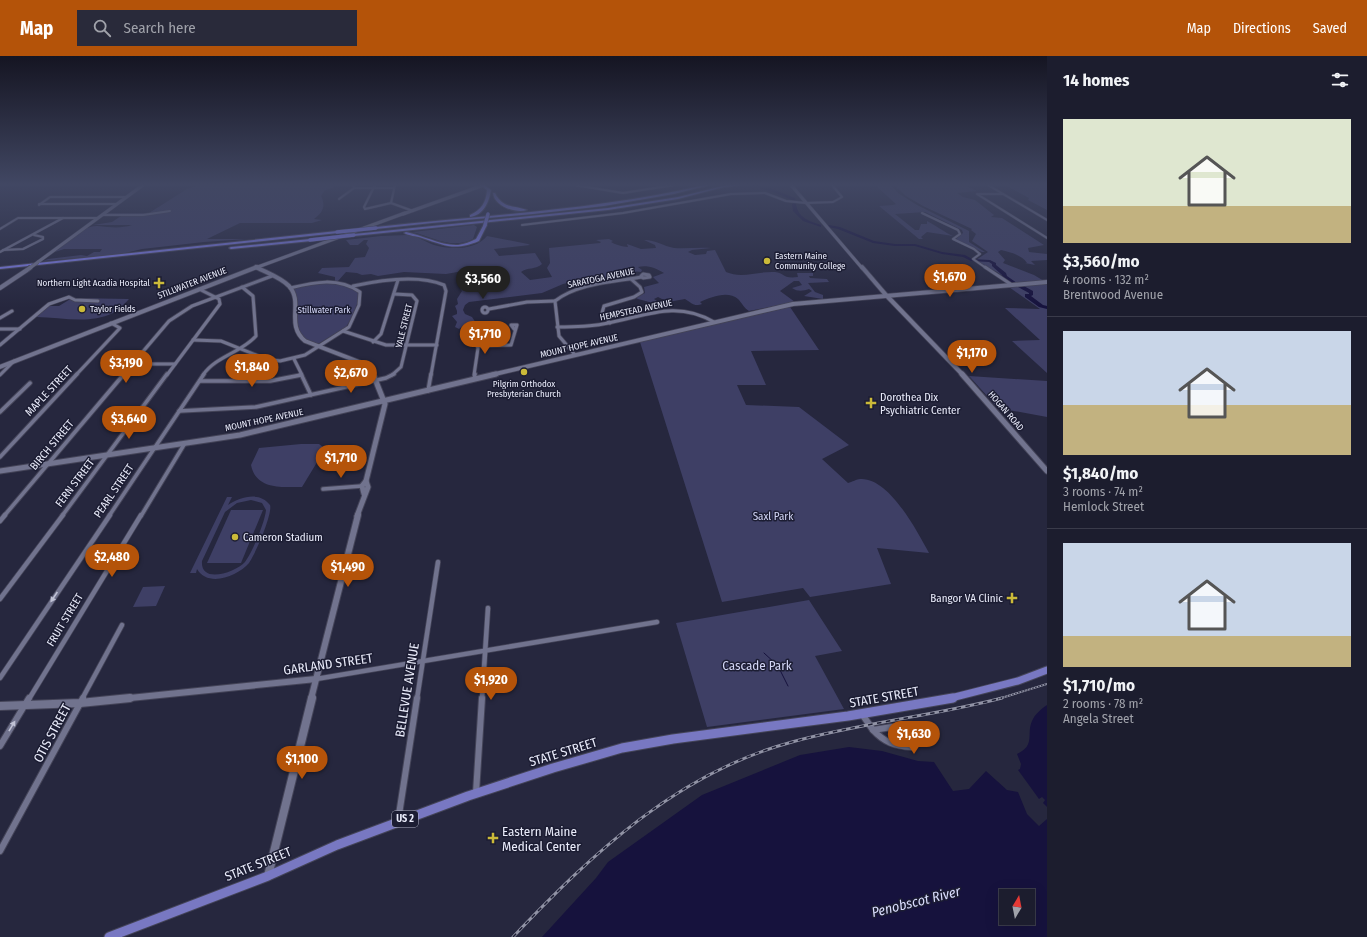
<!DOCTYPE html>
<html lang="en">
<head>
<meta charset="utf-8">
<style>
	:root { --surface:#1c1d2e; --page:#292a3a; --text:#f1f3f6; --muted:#a0a2aa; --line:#3a3b4a; --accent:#b45309 }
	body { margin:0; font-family:"Fira Sans Condensed",sans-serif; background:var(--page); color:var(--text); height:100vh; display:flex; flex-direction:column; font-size:15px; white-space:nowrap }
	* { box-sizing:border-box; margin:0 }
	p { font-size:13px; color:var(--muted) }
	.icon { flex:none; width:22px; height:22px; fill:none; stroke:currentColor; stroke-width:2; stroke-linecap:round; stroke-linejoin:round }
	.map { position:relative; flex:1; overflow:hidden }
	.drawer { display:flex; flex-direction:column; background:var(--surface); width:320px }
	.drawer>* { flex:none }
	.needle { width:26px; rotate:10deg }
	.tools { position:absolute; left:999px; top:833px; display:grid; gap:8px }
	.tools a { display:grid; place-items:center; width:36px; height:36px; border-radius:0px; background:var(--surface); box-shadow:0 4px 16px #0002,0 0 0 1px var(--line); font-size:20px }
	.price { position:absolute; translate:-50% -34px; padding:0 9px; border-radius:14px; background:var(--accent); color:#fff; font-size:13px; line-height:26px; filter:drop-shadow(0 1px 2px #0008) }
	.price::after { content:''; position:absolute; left:50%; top:24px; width:12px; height:9px; margin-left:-6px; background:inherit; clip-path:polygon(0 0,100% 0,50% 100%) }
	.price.selected { background:#222; color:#fff }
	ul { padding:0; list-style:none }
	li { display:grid; align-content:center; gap:8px; height:212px; padding:0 16px }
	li+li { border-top:1px solid var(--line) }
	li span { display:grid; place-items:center; height:124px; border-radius:0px; color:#555 }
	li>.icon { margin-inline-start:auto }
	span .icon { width:72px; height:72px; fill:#fffc; stroke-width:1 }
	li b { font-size:17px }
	h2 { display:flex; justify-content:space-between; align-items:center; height:48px; padding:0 16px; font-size:17px }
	header { display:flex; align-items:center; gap:24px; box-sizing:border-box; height:56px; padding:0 20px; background:var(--accent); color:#fff }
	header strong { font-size:19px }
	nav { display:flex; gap:22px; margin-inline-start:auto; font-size:14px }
	.search { width:280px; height:36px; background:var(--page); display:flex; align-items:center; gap:10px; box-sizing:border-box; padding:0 14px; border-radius:0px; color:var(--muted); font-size:15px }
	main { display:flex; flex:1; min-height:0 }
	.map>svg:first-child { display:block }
	.green { fill:#3e3f65; fill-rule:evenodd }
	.water { fill:#16123d; fill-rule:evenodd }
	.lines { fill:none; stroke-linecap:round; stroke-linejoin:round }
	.stream { stroke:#16123d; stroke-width:1 }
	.river { fill:#16123d; fill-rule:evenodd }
	.street-far4-casing { stroke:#444458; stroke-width:3 }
	.street-far3-casing { stroke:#444458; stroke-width:4.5 }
	.street-far2-casing { stroke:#444458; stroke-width:5.5 }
	.street-far1-casing { stroke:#444458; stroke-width:6 }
	.street-casing { stroke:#444458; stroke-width:8 }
	.secondary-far4-casing { stroke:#444458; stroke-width:4 }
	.secondary-far3-casing { stroke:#444458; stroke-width:5.5 }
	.secondary-far2-casing { stroke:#444458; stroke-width:7 }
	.secondary-far1-casing { stroke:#444458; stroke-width:8 }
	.secondary-casing { stroke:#444458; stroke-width:10 }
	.primary-far1-casing { stroke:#444458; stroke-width:9 }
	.primary-casing { stroke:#444458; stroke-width:11 }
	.highway-casing { stroke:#444458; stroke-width:2 }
	.street-far4 { stroke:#71738e; stroke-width:2 }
	.street-far3 { stroke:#71738e; stroke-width:3 }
	.street-far2 { stroke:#71738e; stroke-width:3.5 }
	.street-far1 { stroke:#71738e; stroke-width:4.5 }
	.street { stroke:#71738e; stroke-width:6 }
	.secondary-far4 { stroke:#71738e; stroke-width:3 }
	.secondary-far3 { stroke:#71738e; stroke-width:4 }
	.secondary-far2 { stroke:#71738e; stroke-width:5 }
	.secondary-far1 { stroke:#71738e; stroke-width:6 }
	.secondary { stroke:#71738e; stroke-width:8 }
	.primary-far1 { stroke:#7878c2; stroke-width:7 }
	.primary { stroke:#7878c2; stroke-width:9 }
	.highway { fill:#7c7be5; fill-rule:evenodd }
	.rail-far1-casing { stroke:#9193a5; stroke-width:2 }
	.rail-casing { stroke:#9193a5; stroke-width:3 }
	.rail-far1 { stroke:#1c1d33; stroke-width:1; stroke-dasharray:1.5; stroke-linecap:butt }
	.rail { stroke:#1c1d33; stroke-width:1.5; stroke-dasharray:4.5; stroke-linecap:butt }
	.secondary-bridge-far1-casing { stroke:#444458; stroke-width:4; stroke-linecap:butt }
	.secondary-bridge-casing { stroke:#444458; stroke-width:5.5; stroke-linecap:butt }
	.highway-bridge-casing { stroke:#444458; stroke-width:4.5; stroke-linecap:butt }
	.secondary-bridge-far1 { stroke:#71738e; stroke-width:3 }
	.secondary-bridge { stroke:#71738e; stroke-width:4 }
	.highway-bridge { stroke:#7c7be5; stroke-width:3.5 }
	.oneway { fill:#c0c2d5 }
	.poi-dot { fill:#cbba39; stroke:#1c1d33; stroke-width:1.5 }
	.labels { text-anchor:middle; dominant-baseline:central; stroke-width:3; stroke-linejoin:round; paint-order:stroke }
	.far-poi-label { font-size:9px; fill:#eaecfb; stroke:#1c1d33; text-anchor:start }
	.far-street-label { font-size:9px; fill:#eaecfb; stroke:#1c1d33 }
	.far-park-label { font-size:9px; fill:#d3d6f6; stroke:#1c1d33 }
	.shield { fill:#1c1d33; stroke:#acaebf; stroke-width:1 }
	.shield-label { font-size:10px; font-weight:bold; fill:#eaecfb }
	.street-label { font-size:11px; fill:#eaecfb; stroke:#1c1d33 }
	.poi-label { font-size:11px; fill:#eaecfb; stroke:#1c1d33; text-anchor:start }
	.park-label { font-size:11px; fill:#d3d6f6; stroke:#1c1d33 }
	.near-street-label { font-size:13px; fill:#eaecfb; stroke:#1c1d33 }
	.near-park-label { font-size:13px; fill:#d3d6f6; stroke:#1c1d33 }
	.near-poi-label { font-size:13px; fill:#eaecfb; stroke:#1c1d33; text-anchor:start }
	.near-water-label { font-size:14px; font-style:italic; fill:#daddfd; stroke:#1c1d33 }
</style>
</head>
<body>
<header>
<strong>Map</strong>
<div class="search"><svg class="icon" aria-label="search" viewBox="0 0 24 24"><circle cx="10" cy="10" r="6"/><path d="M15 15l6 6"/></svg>Search here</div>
<nav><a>Map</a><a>Directions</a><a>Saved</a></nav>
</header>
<main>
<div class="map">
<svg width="1047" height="881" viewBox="0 0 1047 881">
	<rect width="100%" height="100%" fill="#26273e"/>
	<g class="green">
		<path d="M199,129H336L333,132L325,134L321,140C326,150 323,156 314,163L322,164L312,167H240L207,183H247L204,186L142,193L121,198L43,205L48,203L81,199L87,200L94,196H100L102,193H64L55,196C67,187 82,169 98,170C109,171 120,173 132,169H93L112,166L121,160L104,159L107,157H149L187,133Z"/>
		<path d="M875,129H891L898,137L917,149L969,175V186L985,196H982L957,185L956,183L963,177L962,174L925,156L895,158L915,174H919L921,168H927V165C937,170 944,176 953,180L927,176L921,181L923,183H919L879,150L893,149L896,148Z"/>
		<path d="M894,129H964L977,135L957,137L963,141L975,144L994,159L991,161L1002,162L1044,189L1028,192L1029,196L1047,198V204L1031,205L1035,209L1025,207H1027C1022,199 1010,196 1001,194L998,196L1005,204L1003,207L1034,219L1044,225L1015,228L997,216L978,207L976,204L988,196L972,185L976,178L971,174L972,173L923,150L906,140Z"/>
		<polygon points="1005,129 1047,129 1047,154 1028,144 1029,142"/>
		<path d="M474,169L477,171L473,183C451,194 434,181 412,176Z"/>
		<path d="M408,179C418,180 425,186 434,189C451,194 476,194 487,180L528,188L530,189L494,193L499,200L535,197L542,208C536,214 527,211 521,216L530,224L552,221L547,212L550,207L549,192L600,187L601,186L596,184L609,183L613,185L611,186C614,188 623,191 628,191L627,188L641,193L656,192L655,189L644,184C656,184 663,190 674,192C686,193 699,191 711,192L692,194L688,196L695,199L706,198L707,195L715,194L726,216C742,223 758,215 775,216C785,217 782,223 798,221L797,217H813V220H809L810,222L827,223L829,226L808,227L815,236L823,239V243L804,240L812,235L809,233C803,235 798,236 792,232L802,229L799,225H794L780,235L795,246L749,255C744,252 742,247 738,243C728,234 711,241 700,246L702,248C694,251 692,247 685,243L668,246L658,241L654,243L657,245L653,247L638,243L636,242L645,237L644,231L659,227L653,221L664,217C655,212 648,209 638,211L642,214L641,216C634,214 628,218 621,216L606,222L599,220L563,228L542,237L469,246L465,249L463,254L465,258L472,261L476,267L474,269L466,267L459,273L455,271L457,266L452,260L457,258V255L455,250L458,248L457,243L462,235L460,232C464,228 468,220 463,215L446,218L404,216L378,220L371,218L362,219L357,217L346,216L338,225H335V221L318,217L322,212L349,211L355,202L365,201L369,192L366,188L368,184H364L358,189H350L346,184L381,180Z"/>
		<polygon points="314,227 339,227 356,233 360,241 351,263 346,271 318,288 305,283 298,277 293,233"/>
		<polygon points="1047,228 1047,317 1012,285 1040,284 1005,252 1040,253 1009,231"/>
		<path d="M72,242L129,243C124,248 119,254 113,257C88,269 61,261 36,261L49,250H59Z"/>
		<path d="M790,251L819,294L751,295L766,329H737L746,349L799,351L849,389L822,403L848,427C852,426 857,423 860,423C889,421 917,475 929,497L877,492L891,528L810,541L803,532L722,546L640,286Z"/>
		<polygon points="969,320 1047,325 1047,361 998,352"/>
		<path d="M301,388H319L323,391L319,403L302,431C282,431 256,434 251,409L259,392Z"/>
		<path d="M227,441H232L228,449C240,441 260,435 270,449C273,457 255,499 249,507C238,520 208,532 197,513L196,517H190ZM251,444L262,447L266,454C265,466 252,497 245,506C236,516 200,529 202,505L225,456L237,447Z"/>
		<polygon points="231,454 263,454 241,507 207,507"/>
		<polygon points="165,530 156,550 133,551 143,531"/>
		<polygon points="809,544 842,595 815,600 844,653 707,671 676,567"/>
	</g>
	<g class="water">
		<path d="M1047,649V751L1043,747L1045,744L1042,741L1039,743L1018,714L1020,713L1021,708L1017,698C1036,689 1026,678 1032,665C1035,658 1041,653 1047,649Z"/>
		<path d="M849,691L882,695L918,705L934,706L953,735L969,733L986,715L1007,734L1018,736L1027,758L1039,770L1047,763V881H542L596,822L608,806L702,739L800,699ZM1006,840H1028V862H1006Z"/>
	</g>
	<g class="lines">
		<g class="stream">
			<polyline points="764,597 776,608"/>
			<polyline points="779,612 788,630"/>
		</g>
		<g class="river">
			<path d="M750,129C763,128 783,137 795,142L796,145L793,146L792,144L773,136Z"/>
			<path d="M794,147L796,148C798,162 809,165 821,169V171L803,165L793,155L792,148Z"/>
			<polygon points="829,169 840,171 874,185 895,188 915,188 942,196 965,199 972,203 990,204 996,207 996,209 1006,217 1007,220 1017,227 1013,228 1003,222 1002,219 992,210 992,208 989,206 971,205 963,201 942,198 915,190 895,190 873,187 838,173 828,171 827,170"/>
			<polygon points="1018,229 1022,229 1033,235 1033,239 1031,240 1043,249 1047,250 1047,253 1039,251 1025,241 1025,238 1029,238 1029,237 1018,231"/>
		</g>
		<defs>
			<g id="street-far4">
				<polyline points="375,129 364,151 365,153 391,147"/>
				<polyline points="575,129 623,137 674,129"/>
				<polyline points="988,129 1047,164"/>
				<polyline points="354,132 394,132"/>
				<polyline points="977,138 1047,182"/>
				<polyline points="978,138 1003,138"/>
				<polyline points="339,143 354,132 353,129"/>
				<polyline points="391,147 413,155"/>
				<polyline points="391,147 395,129"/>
				<polyline points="39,148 116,148"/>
				<polyline points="39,149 50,141 126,141"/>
				<polyline points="922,157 958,174 960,178 953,183 974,193 980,198 973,203 986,212"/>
				<polyline points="102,159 143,159 170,155"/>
				<polyline points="522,169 623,157 731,138 765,137 786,145 806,147 833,146 842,141 832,129"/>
				<polyline points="0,173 18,162 97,162"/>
				<polyline points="3,194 23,193 43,183 43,181 34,179"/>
				<polyline points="0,196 63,162"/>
			</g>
			<g id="street-far3">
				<polyline points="985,211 1012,229"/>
				<polygon points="643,218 649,219 650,221 643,222 641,220"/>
				<path d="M353,230C380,224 418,218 444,229L446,235L431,319"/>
				<circle cx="485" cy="254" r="3"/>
				<polyline points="489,253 527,246 555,245"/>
				<polyline points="0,262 12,255"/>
				<polyline points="610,267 602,257 604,250 634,241 642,236 640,231 631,223"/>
				<path d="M557,271C572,271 588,271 603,268C644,261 675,243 714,266"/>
				<polyline points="0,273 20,273"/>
				<polyline points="343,275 386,289 437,289"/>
				<path d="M193,284L221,285L266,303L280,305L305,299L349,271L359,249L360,236C338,221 315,226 290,232"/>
				<polyline points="373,286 381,278 398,224"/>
				<polyline points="0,289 49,248 69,241 75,244 98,245"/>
				<polyline points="478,290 511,289 517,269 511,269 514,273"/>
				<path d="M575,299L559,280L555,245C578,227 614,226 642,221"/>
				<polyline points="294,303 302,319"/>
				<polyline points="132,308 175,308"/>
				<polyline points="0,319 14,305"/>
				<polyline points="76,319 120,272 111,267"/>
				<polyline points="123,319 169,265 192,250 272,220"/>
				<polyline points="167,319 220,248 219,243 199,233"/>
				<path d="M203,319C216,300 241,297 256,280L253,240L242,231"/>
				<polyline points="299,319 301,319"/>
				<polyline points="392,319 401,311 417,245 412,239 394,238"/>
				<polyline points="474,319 478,292 475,285 476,273"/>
			</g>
			<g id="street-far2">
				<polyline points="301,318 311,339"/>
				<polyline points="474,323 475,318"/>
				<polyline points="200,325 270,325 301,319"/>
				<polyline points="428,335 431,318"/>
				<polyline points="179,355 256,351 386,322 394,318"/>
				<polyline points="0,356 30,327"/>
				<polyline points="0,401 77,318"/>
				<polyline points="323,433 362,430"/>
				<polyline points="4,460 124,318"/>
				<polyline points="62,460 167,318"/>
				<polyline points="109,460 204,318"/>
				<polyline points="141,460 185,387"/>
			</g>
			<g id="street-far1">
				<polyline points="0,465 5,459"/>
				<polyline points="0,543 63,459"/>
				<polyline points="0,622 110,459"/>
				<polyline points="316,623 657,566"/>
				<polyline points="29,643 141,459"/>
				<polyline points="82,643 122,569"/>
				<polyline points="417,643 438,506"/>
				<polyline points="482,643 488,552"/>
			</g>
			<g id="street">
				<polyline points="862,658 873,674"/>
				<path d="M892,671C905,671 911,676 914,688L911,691C895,690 884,686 873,674Z"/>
				<polyline points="0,690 29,642"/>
				<polyline points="476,737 482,642"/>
				<polyline points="398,765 417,642"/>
				<polyline points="0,795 83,642"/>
			</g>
			<g id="secondary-far4">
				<polyline points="791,129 862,212"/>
				<polyline points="403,158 484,129"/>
				<polyline points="38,206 143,129"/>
				<polyline points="256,211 257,212"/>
				<polyline points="255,212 405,157"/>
			</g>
			<g id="secondary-far3">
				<path d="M256,211C267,217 280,221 289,230C304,247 285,268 305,285L362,307L373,319"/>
				<polyline points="862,211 886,239 963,319"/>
				<polyline points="0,232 27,214"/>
				<polyline points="0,311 257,211"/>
				<polyline points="491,319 793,248 1047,226"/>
			</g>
			<g id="secondary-far2">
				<polyline points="962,318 1047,415"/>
				<polyline points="0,415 240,379 496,318"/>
				<polyline points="364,438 362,430 366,425 385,348 373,318"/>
				<polyline points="357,460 368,431 366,425"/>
			</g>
			<g id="secondary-far1">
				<polyline points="120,643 316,623"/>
				<polyline points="311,643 358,459"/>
			</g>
			<g id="secondary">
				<polyline points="0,650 80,647 130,642"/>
				<polyline points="268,820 312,642"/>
			</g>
			<polyline id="primary-far1" points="947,643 1018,625 1047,614"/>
			<polyline id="primary" points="109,881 268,820 337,789 468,740 553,712 622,692 673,683 848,660 953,642"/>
			<g id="highway">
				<path d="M481,129H484L491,134C489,146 484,159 470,161V159C481,154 486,147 487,134Z"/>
				<path d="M705,129H710L674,138L604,150L533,158L432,167L376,173L374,172L376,171C486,159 597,154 705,129Z"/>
				<polygon points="727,129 744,129 724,131 678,143 608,154 354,180 352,179 354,178 608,152 678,141"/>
				<path d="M493,137H495C503,153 514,149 527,154C516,158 494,150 493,137Z"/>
				<path d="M484,168L487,169L479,185C455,195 446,190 422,182C416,180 409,180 404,177L406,176C422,179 442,190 458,189C465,188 470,186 476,183Z"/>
				<polygon points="337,175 339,176 338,177 0,213 0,211"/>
				<polygon points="310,183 312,184 311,185 231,193 229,192 231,191"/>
			</g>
		</defs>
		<use href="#street-far4" class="street-far4-casing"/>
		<use href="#street-far3" class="street-far3-casing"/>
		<use href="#street-far2" class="street-far2-casing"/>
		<use href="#street-far1" class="street-far1-casing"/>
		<use href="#street" class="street-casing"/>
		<use href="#secondary-far4" class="secondary-far4-casing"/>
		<use href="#secondary-far3" class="secondary-far3-casing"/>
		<use href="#secondary-far2" class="secondary-far2-casing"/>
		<use href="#secondary-far1" class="secondary-far1-casing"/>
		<use href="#secondary" class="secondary-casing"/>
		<use href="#primary-far1" class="primary-far1-casing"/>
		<use href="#primary" class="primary-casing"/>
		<use href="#highway" class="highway-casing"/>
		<use href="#street-far4" class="street-far4"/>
		<use href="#street-far3" class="street-far3"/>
		<use href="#street-far2" class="street-far2"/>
		<use href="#street-far1" class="street-far1"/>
		<use href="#street" class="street"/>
		<use href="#secondary-far4" class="secondary-far4"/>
		<use href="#secondary-far3" class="secondary-far3"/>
		<use href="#secondary-far2" class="secondary-far2"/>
		<use href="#secondary-far1" class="secondary-far1"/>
		<use href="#secondary" class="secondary"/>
		<use href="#primary-far1" class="primary-far1"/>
		<use href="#primary" class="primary"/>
		<use href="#highway" class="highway"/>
		<defs>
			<polyline id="rail-far1" points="998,643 1047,628"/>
			<path id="rail" d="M513,881C593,797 677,717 792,686C861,667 933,660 1002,642"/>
		</defs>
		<use href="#rail-far1" class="rail-far1-casing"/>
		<use href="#rail" class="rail-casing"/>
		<use href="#rail-far1" class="rail-far1"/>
		<use href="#rail" class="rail"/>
		<defs>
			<polyline id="secondary-bridge-far1" points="30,212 38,206"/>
			<polyline id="secondary-bridge" points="27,214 31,211"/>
			<g id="highway-bridge">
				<polyline points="485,169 488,158"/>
				<polyline points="337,176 376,172"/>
				<polyline points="310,184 354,179"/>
			</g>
		</defs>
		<use href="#secondary-bridge-far1" class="secondary-bridge-far1-casing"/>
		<use href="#secondary-bridge" class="secondary-bridge-casing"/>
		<use href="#highway-bridge" class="highway-bridge-casing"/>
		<use href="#secondary-bridge-far1" class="secondary-bridge-far1"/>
		<use href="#secondary-bridge" class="secondary-bridge"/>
		<use href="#highway-bridge" class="highway-bridge"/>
	</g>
	<defs><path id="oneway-solid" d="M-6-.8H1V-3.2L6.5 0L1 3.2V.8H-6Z"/></defs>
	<g class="oneway">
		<use href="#oneway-solid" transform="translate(54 541) rotate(124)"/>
		<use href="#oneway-solid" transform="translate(12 670) rotate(-59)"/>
	</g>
	<linearGradient id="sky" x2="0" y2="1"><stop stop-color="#151522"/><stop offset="0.51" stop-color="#414763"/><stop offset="1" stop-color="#414763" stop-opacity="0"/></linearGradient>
	<rect width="1047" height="252" fill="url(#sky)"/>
	<g class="poi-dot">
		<circle cx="767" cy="205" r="4"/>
		<path d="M157 221h4v4h4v4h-4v4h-4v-4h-4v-4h4z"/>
		<circle cx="82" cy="253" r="4"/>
		<circle cx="524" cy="316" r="4"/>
		<path d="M869 341h4v4h4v4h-4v4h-4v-4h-4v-4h4z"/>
		<circle cx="235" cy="481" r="4"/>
		<path d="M1010 536h4v4h4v4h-4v4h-4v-4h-4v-4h4z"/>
		<path d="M491 776h4v4h4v4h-4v4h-4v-4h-4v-4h4z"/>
	</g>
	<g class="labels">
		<g class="far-poi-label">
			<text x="775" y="200">Eastern Maine<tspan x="775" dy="10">Community College</tspan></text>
			<text x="150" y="227" text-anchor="end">Northern Light Acadia Hospital</text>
			<text x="90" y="253">Taylor Fields</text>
			<text x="524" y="328" text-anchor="middle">Pilgrim Orthodox<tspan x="524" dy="10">Presbyterian Church</tspan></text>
		</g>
		<g class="far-street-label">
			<text transform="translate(601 222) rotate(-12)">SARATOGA AVENUE</text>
			<text transform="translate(192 227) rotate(-21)">STILLWATER AVENUE</text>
			<text transform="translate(636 254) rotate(-12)">HEMPSTEAD AVENUE</text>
			<text transform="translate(404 270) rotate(-76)">YALE STREET</text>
			<text transform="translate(579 290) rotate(-13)">MOUNT HOPE AVENUE</text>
			<text transform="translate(1006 355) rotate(49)">HOGAN ROAD</text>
			<text transform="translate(264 364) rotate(-12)">MOUNT HOPE AVENUE</text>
		</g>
		<g class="far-park-label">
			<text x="324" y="254">Stillwater Park</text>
		</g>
		<rect class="shield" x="392" y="755" width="26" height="16" rx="3"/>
		<g class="shield-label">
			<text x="405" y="763">US 2</text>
		</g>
		<g class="street-label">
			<text transform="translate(49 335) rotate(-47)">MAPLE STREET</text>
			<text transform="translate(52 389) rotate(-50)">BIRCH STREET</text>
			<text transform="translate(75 427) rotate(-53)">FERN STREET</text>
			<text transform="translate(114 435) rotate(-56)">PEARL STREET</text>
			<text transform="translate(65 564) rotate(-59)">FRUIT STREET</text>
		</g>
		<g class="poi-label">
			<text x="880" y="341">Dorothea Dix<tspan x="880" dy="13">Psychiatric Center</tspan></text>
			<text x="243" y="481">Cameron Stadium</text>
			<text x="1003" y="542" text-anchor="end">Bangor VA Clinic</text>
		</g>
		<g class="park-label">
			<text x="773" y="460">Saxl Park</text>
		</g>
		<g class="near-street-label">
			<text transform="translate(328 608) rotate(-8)">GARLAND STREET</text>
			<text transform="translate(407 634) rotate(-81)">BELLEVUE AVENUE</text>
			<text transform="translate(884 641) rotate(-10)">STATE STREET</text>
			<text transform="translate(52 677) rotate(-62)">OTIS STREET</text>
			<text transform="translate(563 696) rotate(-17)">STATE STREET</text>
			<text transform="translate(258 808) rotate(-22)">STATE STREET</text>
		</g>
		<g class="near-park-label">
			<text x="757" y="609">Cascade Park</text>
		</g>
		<g class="near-poi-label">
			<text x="502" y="775">Eastern Maine<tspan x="502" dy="15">Medical Center</tspan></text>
		</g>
		<g class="near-water-label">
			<text transform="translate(916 846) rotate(-14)">Penobscot River</text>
		</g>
	</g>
</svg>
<div class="tools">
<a><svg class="needle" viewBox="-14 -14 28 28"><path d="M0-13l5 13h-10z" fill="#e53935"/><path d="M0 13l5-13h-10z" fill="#a0a2aa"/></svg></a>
</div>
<b class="price" style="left:950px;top:242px">$1,670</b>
<b class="price selected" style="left:483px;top:244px">$3,560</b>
<b class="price" style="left:485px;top:299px">$1,710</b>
<b class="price" style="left:972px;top:318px">$1,170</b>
<b class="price" style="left:126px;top:328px">$3,190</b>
<b class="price" style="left:252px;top:332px">$1,840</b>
<b class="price" style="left:351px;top:338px">$2,670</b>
<b class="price" style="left:129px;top:384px">$3,640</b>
<b class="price" style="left:341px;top:423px">$1,710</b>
<b class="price" style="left:112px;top:522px">$2,480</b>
<b class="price" style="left:348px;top:532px">$1,490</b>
<b class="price" style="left:491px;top:645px">$1,920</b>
<b class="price" style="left:914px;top:699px">$1,630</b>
<b class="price" style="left:302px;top:724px">$1,100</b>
</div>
<section class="drawer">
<h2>14 homes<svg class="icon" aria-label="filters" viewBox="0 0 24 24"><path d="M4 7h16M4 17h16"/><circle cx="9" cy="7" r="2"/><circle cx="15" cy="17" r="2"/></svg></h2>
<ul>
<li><span style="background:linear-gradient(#dfe7d0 70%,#c2b280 0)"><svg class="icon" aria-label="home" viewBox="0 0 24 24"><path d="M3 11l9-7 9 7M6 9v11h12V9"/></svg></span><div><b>$3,560/mo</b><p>4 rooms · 132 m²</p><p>Brentwood Avenue</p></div></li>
<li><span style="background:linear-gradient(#c9d6e8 60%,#c2b280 0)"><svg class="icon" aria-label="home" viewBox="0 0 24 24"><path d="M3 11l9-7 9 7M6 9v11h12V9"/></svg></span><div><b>$1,840/mo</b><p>3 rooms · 74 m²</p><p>Hemlock Street</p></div></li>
<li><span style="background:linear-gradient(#c9d6e8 75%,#c2b280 0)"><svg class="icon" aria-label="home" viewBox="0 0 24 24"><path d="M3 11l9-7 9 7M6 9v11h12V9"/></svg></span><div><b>$1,710/mo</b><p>2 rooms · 78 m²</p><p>Angela Street</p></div></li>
</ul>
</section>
</main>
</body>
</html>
